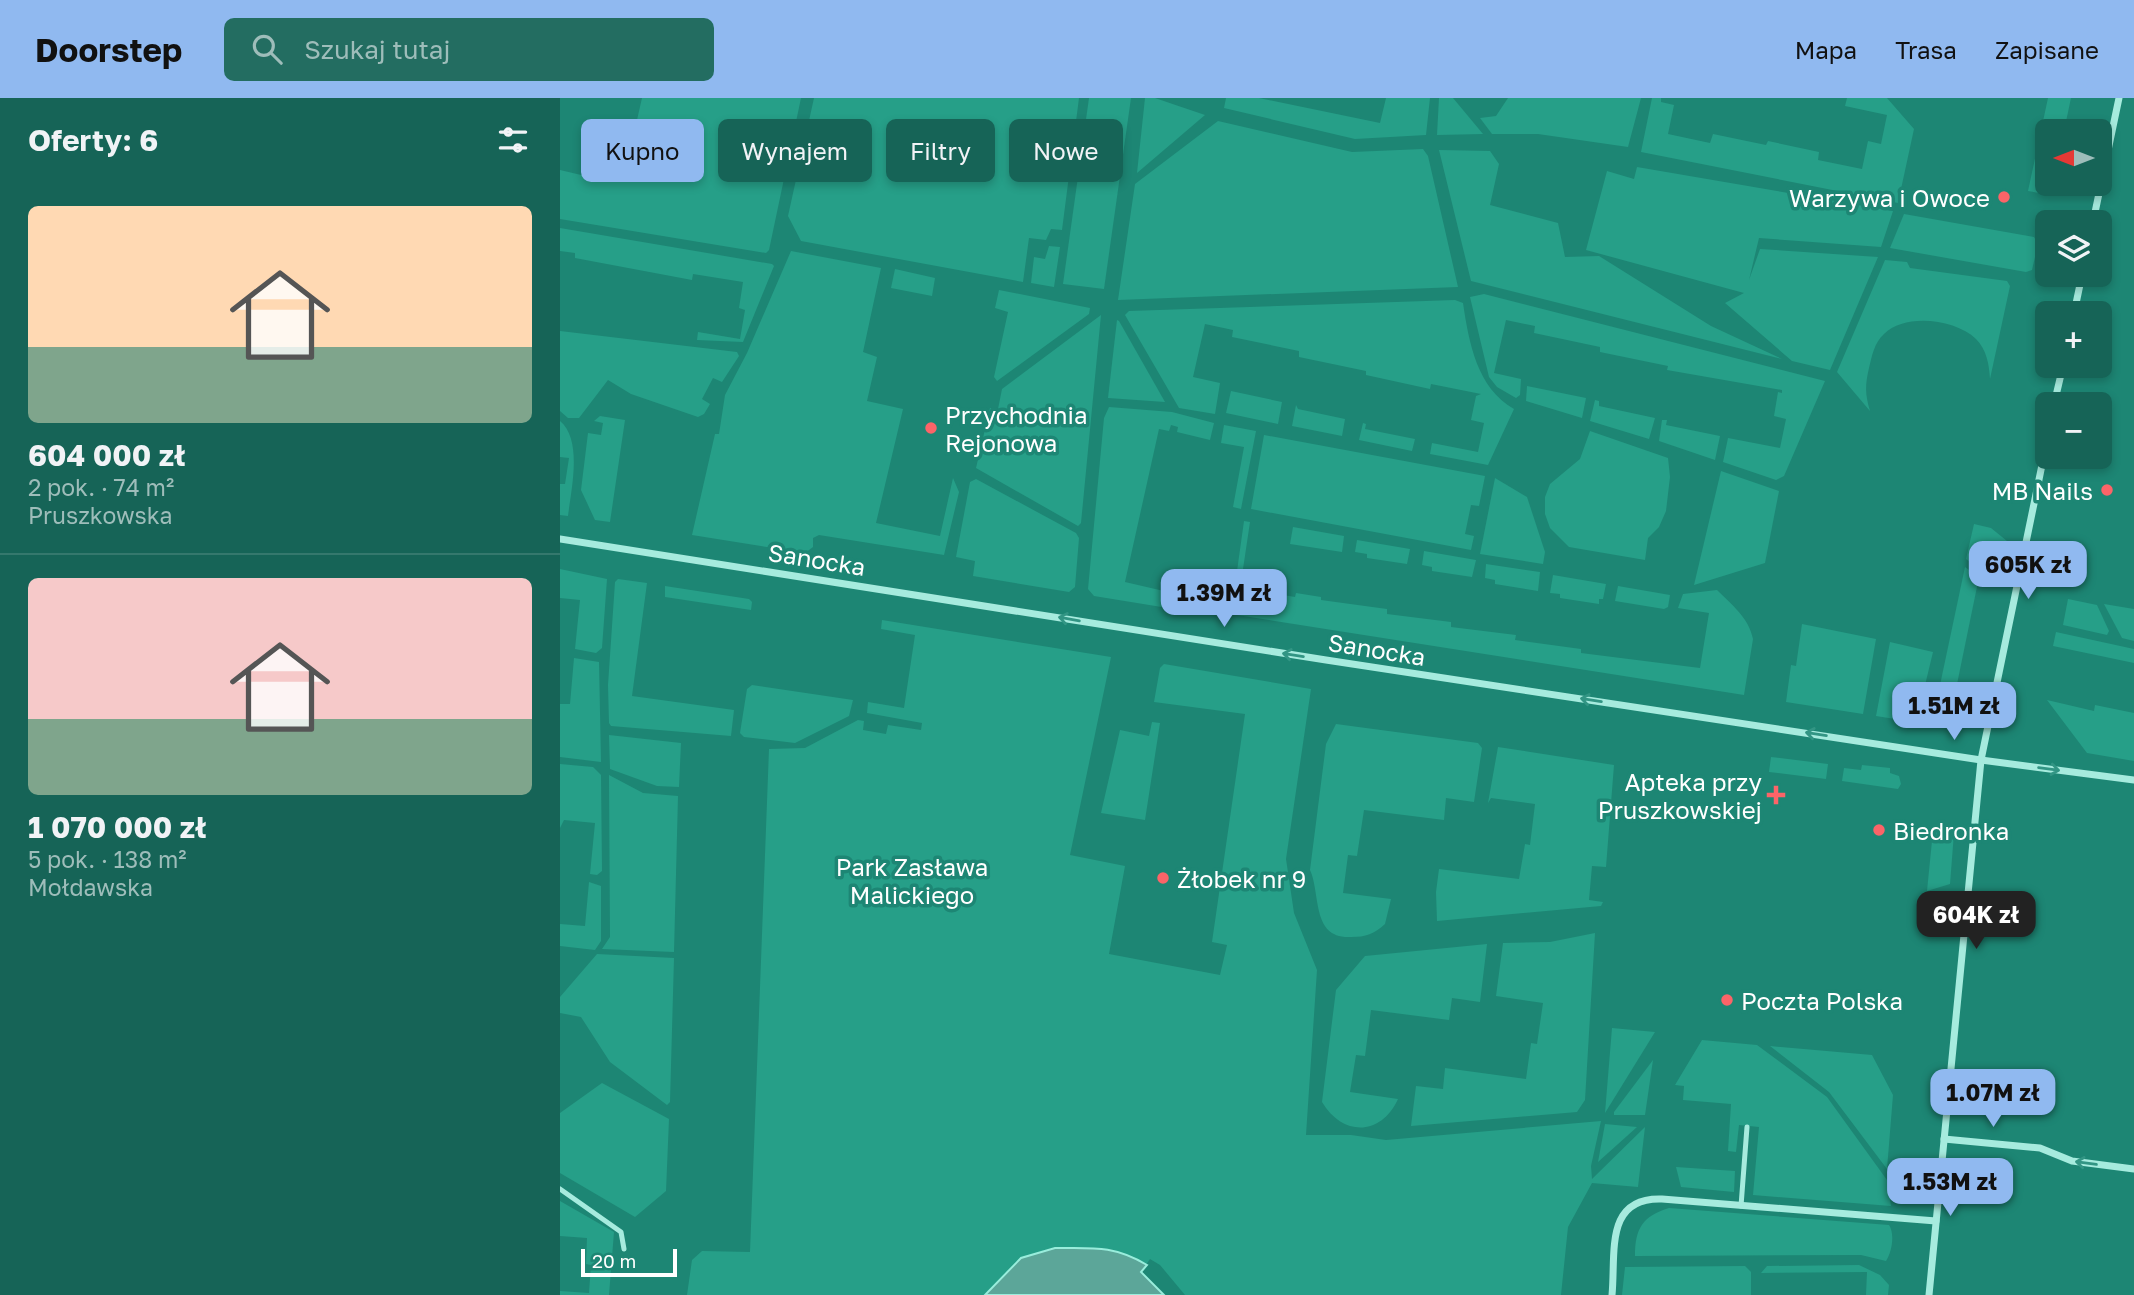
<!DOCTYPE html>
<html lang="pl">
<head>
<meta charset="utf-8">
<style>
	:root { --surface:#166457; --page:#236d61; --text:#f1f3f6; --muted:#9ebdba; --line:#35786d; --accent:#90b9f0 }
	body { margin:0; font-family:"Golos Text",sans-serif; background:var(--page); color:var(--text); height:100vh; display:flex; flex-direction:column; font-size:26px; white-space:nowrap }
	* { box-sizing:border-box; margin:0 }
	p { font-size:23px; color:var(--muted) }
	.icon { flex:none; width:38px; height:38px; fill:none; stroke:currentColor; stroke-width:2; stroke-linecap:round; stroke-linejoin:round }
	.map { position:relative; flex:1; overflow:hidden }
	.drawer { display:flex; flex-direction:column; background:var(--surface); width:560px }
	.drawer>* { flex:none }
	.hud { position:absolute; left:21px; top:21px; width:665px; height:63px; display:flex; gap:14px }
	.needle { width:46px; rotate:270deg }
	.tools { position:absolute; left:1475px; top:21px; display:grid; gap:14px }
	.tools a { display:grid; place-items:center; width:77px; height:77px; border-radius:10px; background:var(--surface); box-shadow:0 4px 10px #0003; font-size:35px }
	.scale { position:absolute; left:21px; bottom:18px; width:96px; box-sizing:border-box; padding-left:7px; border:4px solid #fff; border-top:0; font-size:19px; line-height:24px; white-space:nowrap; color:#fff; -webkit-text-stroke:5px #1d8674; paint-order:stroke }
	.price { position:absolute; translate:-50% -60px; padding:0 16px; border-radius:14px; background:var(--accent); color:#111; font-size:23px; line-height:46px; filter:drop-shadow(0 2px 4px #0008) }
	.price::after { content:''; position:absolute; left:50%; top:42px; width:21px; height:16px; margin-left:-10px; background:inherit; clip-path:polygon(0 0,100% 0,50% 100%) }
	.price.active { background:#222; color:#fff }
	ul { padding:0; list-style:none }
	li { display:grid; align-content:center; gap:14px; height:371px; padding:0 28px }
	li+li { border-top:2px solid var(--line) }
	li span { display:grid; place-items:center; height:217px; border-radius:10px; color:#555 }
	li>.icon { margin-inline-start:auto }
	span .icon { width:126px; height:126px; fill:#fffc; stroke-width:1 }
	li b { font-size:30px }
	h2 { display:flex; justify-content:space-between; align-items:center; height:84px; padding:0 28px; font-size:30px }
	.tag { padding:0 24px; border-radius:10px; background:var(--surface); box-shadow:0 4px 10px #0003; font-size:24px; line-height:63px }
	.tag.active { background:var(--accent); color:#111 }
	header { display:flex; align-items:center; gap:42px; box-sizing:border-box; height:98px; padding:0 35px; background:var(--accent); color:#111 }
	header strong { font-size:33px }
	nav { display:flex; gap:38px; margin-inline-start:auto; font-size:24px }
	.search { width:490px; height:63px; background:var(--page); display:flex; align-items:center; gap:18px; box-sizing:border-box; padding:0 24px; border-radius:10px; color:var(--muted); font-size:26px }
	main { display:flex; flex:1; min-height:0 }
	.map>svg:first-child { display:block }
	.green { fill:#269f88 }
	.water { fill:#5ca699; stroke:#99eddc; stroke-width:2 }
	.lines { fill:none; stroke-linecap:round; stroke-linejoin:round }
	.lane { stroke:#a6ebde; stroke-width:5 }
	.street { stroke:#a6ebde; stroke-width:7 }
	.oneway { stroke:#329584 }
	.poi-dot { fill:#fb6468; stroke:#1d8674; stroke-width:2.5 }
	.labels { text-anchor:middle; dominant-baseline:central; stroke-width:7; stroke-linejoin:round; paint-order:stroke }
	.poi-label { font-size:24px; fill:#fff; stroke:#1d8674; text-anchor:start }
	.street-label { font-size:24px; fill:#fff; stroke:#1d8674 }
	.park-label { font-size:24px; fill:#fff; stroke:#1d8674 }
</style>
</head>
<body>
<header>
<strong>Doorstep</strong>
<div class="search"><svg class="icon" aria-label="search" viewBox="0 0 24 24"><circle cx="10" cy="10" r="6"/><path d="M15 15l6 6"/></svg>Szukaj tutaj</div>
<nav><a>Mapa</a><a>Trasa</a><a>Zapisane</a></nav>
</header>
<main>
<section class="drawer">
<h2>Oferty: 6<svg class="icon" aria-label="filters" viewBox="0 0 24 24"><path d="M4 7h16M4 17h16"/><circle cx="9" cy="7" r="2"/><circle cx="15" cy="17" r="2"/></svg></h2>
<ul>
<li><span style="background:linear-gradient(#ffd9b3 65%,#7fa58c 0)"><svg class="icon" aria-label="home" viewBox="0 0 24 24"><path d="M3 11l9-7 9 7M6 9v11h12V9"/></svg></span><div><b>604 000 zł</b><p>2 pok. · 74 m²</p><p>Pruszkowska</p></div></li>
<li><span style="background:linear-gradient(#f6c9c9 65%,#7fa58c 0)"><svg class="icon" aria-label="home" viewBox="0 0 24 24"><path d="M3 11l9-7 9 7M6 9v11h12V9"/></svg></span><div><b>1 070 000 zł</b><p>5 pok. · 138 m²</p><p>Mołdawska</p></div></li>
</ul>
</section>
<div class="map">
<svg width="1574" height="1197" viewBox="0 0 1574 1197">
	<rect width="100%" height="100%" fill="#1d8674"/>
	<g class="green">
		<polygon points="82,0 241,0 209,152 206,155 0,121 0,72 38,81 50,76 64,79"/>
		<polygon points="254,0 519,0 502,132 491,131 486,142 469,140 463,184 241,143 228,118"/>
		<polygon points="529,0 571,0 544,191 503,186"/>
		<polygon points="585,0 595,0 645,17 577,75"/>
		<polygon points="666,0 699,0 820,25 826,0 870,0 866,37 795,41 664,10"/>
		<polygon points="879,0 893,0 923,36 877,37"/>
		<polygon points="948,0 1081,0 1068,49 978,36 932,36 920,20 936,18"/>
		<polygon points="1092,0 1101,0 1101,4 1114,7 1108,36 1150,45 1153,36 1206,47 1208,43 1259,54 1258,62 1302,71 1308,43 1321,46 1327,17 1285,8 1287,0 1327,0 1354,31 1338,105 1081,54"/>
		<polygon points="1488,0 1511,0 1504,33 1488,33 1488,86 1493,86 1490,97 1468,93"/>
		<polygon points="658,23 792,54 863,51 868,58 898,189 558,202 575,86"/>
		<polygon points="879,52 930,53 939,66 930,107 998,125 1005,159 1039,158 1151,228 1222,261 911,183"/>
		<polygon points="1077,69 1333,113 1321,149 1199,140 1189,182 1200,151 1318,159 1270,272 1232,263 1165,205 1184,195 1026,152 1047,73 1074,81"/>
		<polygon points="1344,116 1474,139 1478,146 1472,172 1466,174 1330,150"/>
		<polygon points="0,130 212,166 214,168 183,244 137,242 138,234 180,241 185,212 179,210 183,184 133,176 132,182 15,160 15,155 0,153"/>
		<polygon points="489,148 500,149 494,189 471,185 474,159 485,161"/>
		<polygon points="231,153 321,170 303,254 317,259 307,303 343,311 316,425 380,438 393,380 399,394 384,457 259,437 253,440 253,449 245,455 132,437 155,336 159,336 165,297 187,255"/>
		<path d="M1325,162L1347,164L1350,170L1447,183L1450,188L1430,281C1429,267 1427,252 1416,241C1395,221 1345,215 1324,236C1314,245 1312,258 1309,270C1305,287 1305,296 1310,313L1277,274Z"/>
		<polygon points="335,171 375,180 372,198 331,190"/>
		<polygon points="439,192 530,210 529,216 437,283 434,279 448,214 435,210"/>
		<polygon points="924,196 1265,283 1224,378 1216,382 1163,364 1168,340 1220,350 1226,321 1214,318 1218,294 1222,295 1222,292 1107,272 1108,268 1040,254 1040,249 974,235 975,228 946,222 934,275 961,281 960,297 956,300 937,289 929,279 910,199"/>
		<path d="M895,202L903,205C909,245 917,290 954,311L928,367L870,356L872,345L918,354L924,325L911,322L916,298L921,296L871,286L870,291L806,277V273L739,259V253L672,239L673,232L645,226L633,279L660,285L655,316L619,310L565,217L569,213Z"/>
		<polygon points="541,217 521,425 518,428 416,370 430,310 438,311 442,291"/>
		<polygon points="557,222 559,223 605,304 548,300"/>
		<polygon points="0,233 177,254 179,258 162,284 153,280 142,301 150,306 144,316 138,319 71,296 48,282 19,320 8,320 0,313"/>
		<polygon points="967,288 1026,300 1022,320 966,303"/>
		<polygon points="671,293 722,304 718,326 666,315"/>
		<polygon points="1035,302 1039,303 1039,308 1095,320 1089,341 1030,323"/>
		<polygon points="736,307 738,311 785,321 782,338 732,328"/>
		<polygon points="549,309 612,314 654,325 650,342 617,334 618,329 611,327 609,333 599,331 565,484 621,497 620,512 534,498 528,491 544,320"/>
		<polygon points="40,318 65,322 50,424 35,422 21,392 28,335 41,337 43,325 34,323"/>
		<polygon points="1102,322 1107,322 1106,327 1160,338 1155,362 1099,343"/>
		<path d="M0,323C23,342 11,392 8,418L0,417V386H5L9,360L0,359Z"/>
		<polygon points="803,325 806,326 805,331 855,341 852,353 799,342"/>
		<polygon points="664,327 696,333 681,411 673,409 684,349 661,345"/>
		<polygon points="1030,333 1108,360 1110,379 1106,413 1099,429 1088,440 1085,462 1009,449 990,430 985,416 985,399 990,386 1020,361"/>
		<polygon points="704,337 925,378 919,408 911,407 905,436 914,438 911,452 691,411"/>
		<polygon points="1161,373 1219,393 1205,465 1134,487"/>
		<polygon points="935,380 967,399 985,454 983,466 920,456"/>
		<polygon points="416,381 516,435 519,440 515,489 509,494 413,478 415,463 396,459 410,384"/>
		<path d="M684,423L690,424L679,498L722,504L723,497L735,499L736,495L761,499V502L827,511V516L891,524V529L956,537L955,542L1021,551V555L1140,570L1149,515L1118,510L1123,496L1157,492C1172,507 1189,520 1193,541L1184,597L671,516Z"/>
		<polygon points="1414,426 1431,430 1447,443 1447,447 1423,455 1420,471 1406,461"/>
		<polygon points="733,429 784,438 782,454 730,446"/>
		<polygon points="797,442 850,451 847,466 807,460 807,456 795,454"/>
		<polygon points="864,453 916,462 912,479 872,473 872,469 862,467"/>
		<polygon points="926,466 980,474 978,493 935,486 935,482 925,480"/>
		<polygon points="1405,469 1419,479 1396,591 1380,587"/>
		<polygon points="0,471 47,481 42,550 36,555 15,551 20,502 0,500"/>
		<polygon points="993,477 1046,486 1043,501 1039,501 1039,506 1000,500 1000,496 990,495"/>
		<polygon points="58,481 87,485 72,598 174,612 171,638 51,628 49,625 48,587 55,484"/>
		<polygon points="105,488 189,501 192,504 191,512 105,499"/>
		<polygon points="1058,488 1110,497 1108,509 1104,511 1055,503"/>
		<polygon points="1508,501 1537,507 1549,533 1547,537 1503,527"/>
		<polygon points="1544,506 1574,511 1574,543 1562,540"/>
		<polygon points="322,522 551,559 510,757 565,768 549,856 660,877 667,847 652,844 685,616 594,604 600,570 604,566 751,591 726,761 734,815 757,872 746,1037 791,1037 826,1042 1041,1023 1031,1068 1032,1081 1085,1029 1078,1089 1032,1085 1008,1129 1001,1197 625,1197 600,1167 590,1161 581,1174 604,1197 127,1197 132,1162 142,1153 190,1154 209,651 245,650 298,622 304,623 303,632 326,636 328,627 361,632 362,625 307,615 308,604 344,610 355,537 321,531"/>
		<polygon points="1242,526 1316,541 1303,616 1226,604 1231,567 1236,568"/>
		<polygon points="1496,534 1574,551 1574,565 1493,548"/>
		<polygon points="1330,544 1373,554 1360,608 1356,608 1355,616 1359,617 1354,624 1316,618"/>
		<polygon points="14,560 39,564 41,664 0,659 0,606 10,606"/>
		<polygon points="192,587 293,602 289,618 235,645 184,639 180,635 187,591"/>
		<polygon points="1487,602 1534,613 1535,607 1574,615 1574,663 1527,655"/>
		<polygon points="592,624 600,625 585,722 541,715 560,632 589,638"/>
		<path d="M776,626L918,645L922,650L914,704L886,700L884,722L804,712L797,758L788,757L783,795L831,801L825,826C814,836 806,839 791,839C751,841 761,796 750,772L766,646Z"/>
		<polygon points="49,637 121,645 119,689 97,688 50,671"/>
		<polygon points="938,649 1054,667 1046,769 1032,768 1029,802 1043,804 1041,808 877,823 876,794 879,771 959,781 965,746 970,747 975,706 931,700 928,705"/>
		<polygon points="1211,659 1268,666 1266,681 1209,674"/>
		<polygon points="0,666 33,669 41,677 42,773 37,777 30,776 35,725 4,722 0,730"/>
		<polygon points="1302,667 1330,670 1330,675 1339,678 1341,686 1338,691 1282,683 1284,670 1301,672"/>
		<polygon points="49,677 83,695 118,698 114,854 42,851 50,839"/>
		<polygon points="1373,733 1394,735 1390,786 1367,793"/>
		<polygon points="29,784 41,788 41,843 35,852 0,848 0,826 25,828"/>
		<polygon points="1035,835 1025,1002 1017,1014 851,1028 856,988 883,991 885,970 966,981 971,945 977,946 983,905 936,898 943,845 990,844"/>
		<path d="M927,846L920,904L892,900L889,922L811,912L805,958L796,957L790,994L838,1001C821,1038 783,1039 762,1004L776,892L805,858Z"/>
		<polygon points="37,856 114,860 110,1004 107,1007 50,964 21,919 0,915 0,899"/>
		<polygon points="1052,930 1095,934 1045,1015"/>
		<polygon points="1142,942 1197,947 1267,999 1327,1082 1331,1108 1193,1097 1199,1029 1179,1027 1176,1054 1168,1053 1171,1006 1123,1002 1124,988 1115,987"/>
		<polygon points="1210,948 1312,957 1333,997 1327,1071 1269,994"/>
		<polygon points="1093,962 1085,1017 1054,1017 1054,1014"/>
		<polygon points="42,985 109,1021 106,1093 75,1119 0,1075 0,1015"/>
		<polygon points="1045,1026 1077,1029 1038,1064"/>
		<polygon points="1116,1069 1175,1073 1174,1094 1121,1089"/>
		<polygon points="0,1103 54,1134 49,1197 0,1197 0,1193 29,1195 31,1167 26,1166 27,1140 0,1138"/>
		<path d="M1109,1110L1329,1127C1335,1136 1332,1154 1326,1163L1301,1157L1075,1158C1075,1130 1083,1118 1109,1110Z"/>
		<polygon points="1299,1167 1320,1177 1329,1187 1328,1197 1306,1197 1307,1174 1201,1175 1207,1168"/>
		<polygon points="1185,1168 1191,1174 1191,1197 1062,1197 1065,1169"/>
	</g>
	<path class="water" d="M495,1150C532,1150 554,1147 587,1167L581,1174L604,1197H425L461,1160Z"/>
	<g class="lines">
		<g class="lane">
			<polyline points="0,1091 61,1134 64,1151"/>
			<polyline points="1181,1108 1187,1029"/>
		</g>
		<g class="street">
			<polyline points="1533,124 1559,0"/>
			<polyline points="1514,215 1522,177"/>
			<polyline points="1494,306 1503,268"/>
			<polyline points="0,441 766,562 1421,662 1574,682"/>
			<polyline points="1384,1041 1480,1050 1512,1063 1574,1071"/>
			<path d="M1052,1197C1056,1155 1044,1099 1102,1101L1376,1123"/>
			<polyline points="1369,1197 1421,662 1488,338"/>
		</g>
	</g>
	<defs><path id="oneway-shaft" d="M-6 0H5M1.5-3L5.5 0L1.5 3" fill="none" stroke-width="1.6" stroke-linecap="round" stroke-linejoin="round" transform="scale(1.75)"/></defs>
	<g class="oneway">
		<use href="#oneway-shaft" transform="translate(509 521) rotate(-170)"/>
		<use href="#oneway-shaft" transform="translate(733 557) rotate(-171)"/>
		<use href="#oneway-shaft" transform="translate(1031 602) rotate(-171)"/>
		<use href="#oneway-shaft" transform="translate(1256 636) rotate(-171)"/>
		<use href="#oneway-shaft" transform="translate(1489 671) rotate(7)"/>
		<use href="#oneway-shaft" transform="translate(1526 1065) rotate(-172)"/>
	</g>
	<g class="poi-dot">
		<circle cx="1444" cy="99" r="7"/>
		<circle cx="371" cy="330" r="7"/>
		<circle cx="1547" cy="392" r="7"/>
		<path d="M1212.5 686.5h7v7h7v7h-7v7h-7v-7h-7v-7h7z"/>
		<circle cx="1319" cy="732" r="7"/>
		<circle cx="603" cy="780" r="7"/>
		<circle cx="1167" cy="902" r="7"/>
	</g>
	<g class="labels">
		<g class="poi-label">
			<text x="1430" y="99" text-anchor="end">Warzywa i Owoce</text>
			<text x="385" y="316">Przychodnia<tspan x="385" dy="28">Rejonowa</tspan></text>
			<text x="1533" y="392" text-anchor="end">MB Nails</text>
			<text x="1202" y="683" text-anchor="end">Apteka przy<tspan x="1202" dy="28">Pruszkowskiej</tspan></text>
			<text x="1333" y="732">Biedronka</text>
			<text x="617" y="780">Żłobek nr 9</text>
			<text x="1181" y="902">Poczta Polska</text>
		</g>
		<g class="street-label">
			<text transform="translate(257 461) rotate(9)">Sanocka</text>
			<text transform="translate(817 551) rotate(9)">Sanocka</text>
		</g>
		<g class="park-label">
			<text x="352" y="768">Park Zasława<tspan x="352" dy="28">Malickiego</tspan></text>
		</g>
	</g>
</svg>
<div class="tools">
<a><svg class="needle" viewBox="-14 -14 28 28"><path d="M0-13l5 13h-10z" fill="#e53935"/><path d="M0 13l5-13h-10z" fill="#9ebdba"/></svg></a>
<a><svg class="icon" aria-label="layers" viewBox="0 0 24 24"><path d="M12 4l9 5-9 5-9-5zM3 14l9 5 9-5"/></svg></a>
<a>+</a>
<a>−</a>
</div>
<div class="scale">20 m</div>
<b class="price" style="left:1468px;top:503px">605K zł</b>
<b class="price" style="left:664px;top:531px">1.39M zł</b>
<b class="price" style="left:1394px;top:644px">1.51M zł</b>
<b class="price active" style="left:1416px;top:853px">604K zł</b>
<b class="price" style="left:1433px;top:1031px">1.07M zł</b>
<b class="price" style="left:1390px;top:1120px">1.53M zł</b>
<div class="hud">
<a class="tag active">Kupno</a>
<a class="tag">Wynajem</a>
<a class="tag">Filtry</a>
<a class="tag">Nowe</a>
</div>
</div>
</main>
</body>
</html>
